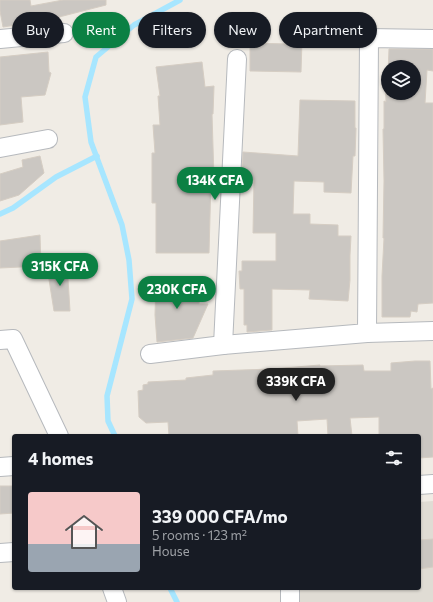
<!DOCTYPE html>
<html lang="en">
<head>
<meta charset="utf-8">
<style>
	:root { --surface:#171b24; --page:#20242c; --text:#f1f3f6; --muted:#9ea1a6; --accent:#0b8043 }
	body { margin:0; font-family:Commissioner,sans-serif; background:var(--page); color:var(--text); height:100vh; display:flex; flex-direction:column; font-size:15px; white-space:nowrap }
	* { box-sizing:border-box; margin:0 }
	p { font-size:13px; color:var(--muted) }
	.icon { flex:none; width:22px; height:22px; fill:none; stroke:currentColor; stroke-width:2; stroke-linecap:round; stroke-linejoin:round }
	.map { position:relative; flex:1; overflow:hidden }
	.sheet { position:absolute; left:12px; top:434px; width:409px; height:156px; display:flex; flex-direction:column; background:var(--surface); border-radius:4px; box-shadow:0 1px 3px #0004 }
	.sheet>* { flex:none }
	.banner { position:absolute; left:12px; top:12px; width:409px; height:36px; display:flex; gap:8px }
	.controls { position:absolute; left:381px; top:60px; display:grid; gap:8px }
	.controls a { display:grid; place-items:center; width:40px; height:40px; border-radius:50%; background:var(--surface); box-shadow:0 1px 3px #0004; font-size:20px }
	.price { position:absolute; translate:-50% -34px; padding:0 9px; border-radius:14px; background:var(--accent); color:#fff; font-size:13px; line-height:26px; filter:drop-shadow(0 1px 2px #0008) }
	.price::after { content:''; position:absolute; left:50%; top:24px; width:12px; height:9px; margin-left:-6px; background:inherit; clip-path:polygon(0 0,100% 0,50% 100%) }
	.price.selected { background:#222; color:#fff }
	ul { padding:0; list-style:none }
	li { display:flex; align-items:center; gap:12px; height:100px; padding:0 16px }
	li span { display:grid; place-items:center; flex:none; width:112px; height:80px; border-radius:4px; color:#555 }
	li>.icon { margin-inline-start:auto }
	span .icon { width:48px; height:48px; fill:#fffc; stroke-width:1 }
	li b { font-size:17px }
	h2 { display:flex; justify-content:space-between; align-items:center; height:48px; padding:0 16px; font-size:17px }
	.tag { padding:0 14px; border-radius:18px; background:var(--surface); box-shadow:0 1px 3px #0004; font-size:14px; line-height:36px }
	.tag.selected { background:var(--accent); color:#fff }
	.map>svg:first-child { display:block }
	.education { fill:#e0dcd4 }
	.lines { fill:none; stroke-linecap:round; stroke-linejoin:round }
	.stream { stroke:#a7e6ff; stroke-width:5.5 }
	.building { fill:#cbc7c2; stroke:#d5cdc3; fill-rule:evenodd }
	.street-casing { stroke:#b6b9bd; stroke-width:20 }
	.street { stroke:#fff; stroke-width:18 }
</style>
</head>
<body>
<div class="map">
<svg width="433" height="602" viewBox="0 0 433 602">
	<rect width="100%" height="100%" fill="#f0ece5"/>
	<polygon class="education" points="433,501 433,602 293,602 293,588 419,588 419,502"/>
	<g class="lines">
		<g class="stream">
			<polyline points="0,214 13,208 56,177 97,156"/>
			<polyline points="115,436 108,421 107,396 132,299 129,260 122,225 91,142 85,97 96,57 134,25 180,0"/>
			<polyline points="170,588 177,602"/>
		</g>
	</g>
	<g class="building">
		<polygon points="0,0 30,0 31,6 63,0 106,0 106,5 63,16 40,21 40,22 17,27 16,25 3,27 0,11"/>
		<polygon points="289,41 302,41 301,72 250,71 250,43 288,44"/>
		<path d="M389,49H433V71L427,70L425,103H433V303L418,304L417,312L411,311L410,317H382V276L384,238H383L384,181L383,129H384V101L386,102L385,74H388ZM388,67H414V93H388Z"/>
		<polygon points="48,52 49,72 51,73 45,95 21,97 23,122 0,125 0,57"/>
		<polygon points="202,62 205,87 214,86 213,114 212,114 214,179 211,179 209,253 156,253 156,203 152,203 152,153 155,153 153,125 160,125 158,96 160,96 156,67"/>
		<polygon points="300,100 355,101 355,128 356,128 355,156 353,156 351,193 324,192 324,182 294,181 293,214 310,214 310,224 338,225 338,236 351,236 350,255 350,280 348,301 309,299 310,290 272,289 272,330 247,332 247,325 244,325 244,289 240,289 239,271 242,271 242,261 276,261 276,233 253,233 254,180 242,180 243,152 298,156"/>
		<polygon points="40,156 44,173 19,195 0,201 0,174 23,167 22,160"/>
		<polygon points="40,235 41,266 0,268 0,241"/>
		<polygon points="67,263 70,311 54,311 47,267"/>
		<polygon points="156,280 200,284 199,304 208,304 193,338 157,342 155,315"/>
		<polygon points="415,361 430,361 431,389 433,388 433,457 419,458 419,436 409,436 408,435 379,436 379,417 350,418 352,436 328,436 327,419 297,421 298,436 169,436 168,422 146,423 139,417 138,391 143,390 143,385 148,384 148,382 186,380 186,378 213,375 213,371 272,369 320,365 320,366 363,365 364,371 391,371 391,363"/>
		<polygon points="0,486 14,486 14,513 0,514"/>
		<polygon points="433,539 433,567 419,569 419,540"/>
	</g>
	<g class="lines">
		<defs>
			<g id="street">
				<polyline points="0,39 64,33"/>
				<polyline points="0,148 48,139"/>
				<polyline points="367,333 433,331"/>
				<polyline points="0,340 13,339 59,436"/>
				<polyline points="223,345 237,59"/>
				<polyline points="150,354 223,345 367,333 369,38 433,39"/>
				<polyline points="0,467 14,466"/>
				<polyline points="419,485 433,484"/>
				<polyline points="0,553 14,552"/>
				<polyline points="112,588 117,602"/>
				<polyline points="290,588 290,602"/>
			</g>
		</defs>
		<use href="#street" class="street-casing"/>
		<use href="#street" class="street"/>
	</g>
</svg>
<div class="controls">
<a><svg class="icon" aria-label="layers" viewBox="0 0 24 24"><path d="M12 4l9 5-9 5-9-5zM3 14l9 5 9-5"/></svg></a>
</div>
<b class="price" style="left:215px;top:201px">134K CFA</b>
<b class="price" style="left:60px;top:287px">315K CFA</b>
<b class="price" style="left:177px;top:310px">230K CFA</b>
<b class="price selected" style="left:296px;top:402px">339K CFA</b>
<div class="banner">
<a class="tag">Buy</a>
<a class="tag selected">Rent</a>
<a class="tag">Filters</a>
<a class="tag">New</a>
<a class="tag">Apartment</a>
</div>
<section class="sheet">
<h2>4 homes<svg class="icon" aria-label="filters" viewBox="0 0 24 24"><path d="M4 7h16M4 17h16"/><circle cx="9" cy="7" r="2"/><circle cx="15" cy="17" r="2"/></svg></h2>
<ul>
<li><span style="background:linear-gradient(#f6c9c9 65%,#9aa5b1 0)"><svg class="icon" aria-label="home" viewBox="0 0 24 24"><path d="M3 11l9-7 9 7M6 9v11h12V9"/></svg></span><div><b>339 000 CFA/mo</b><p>5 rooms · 123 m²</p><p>House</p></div></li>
</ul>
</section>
</div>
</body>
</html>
